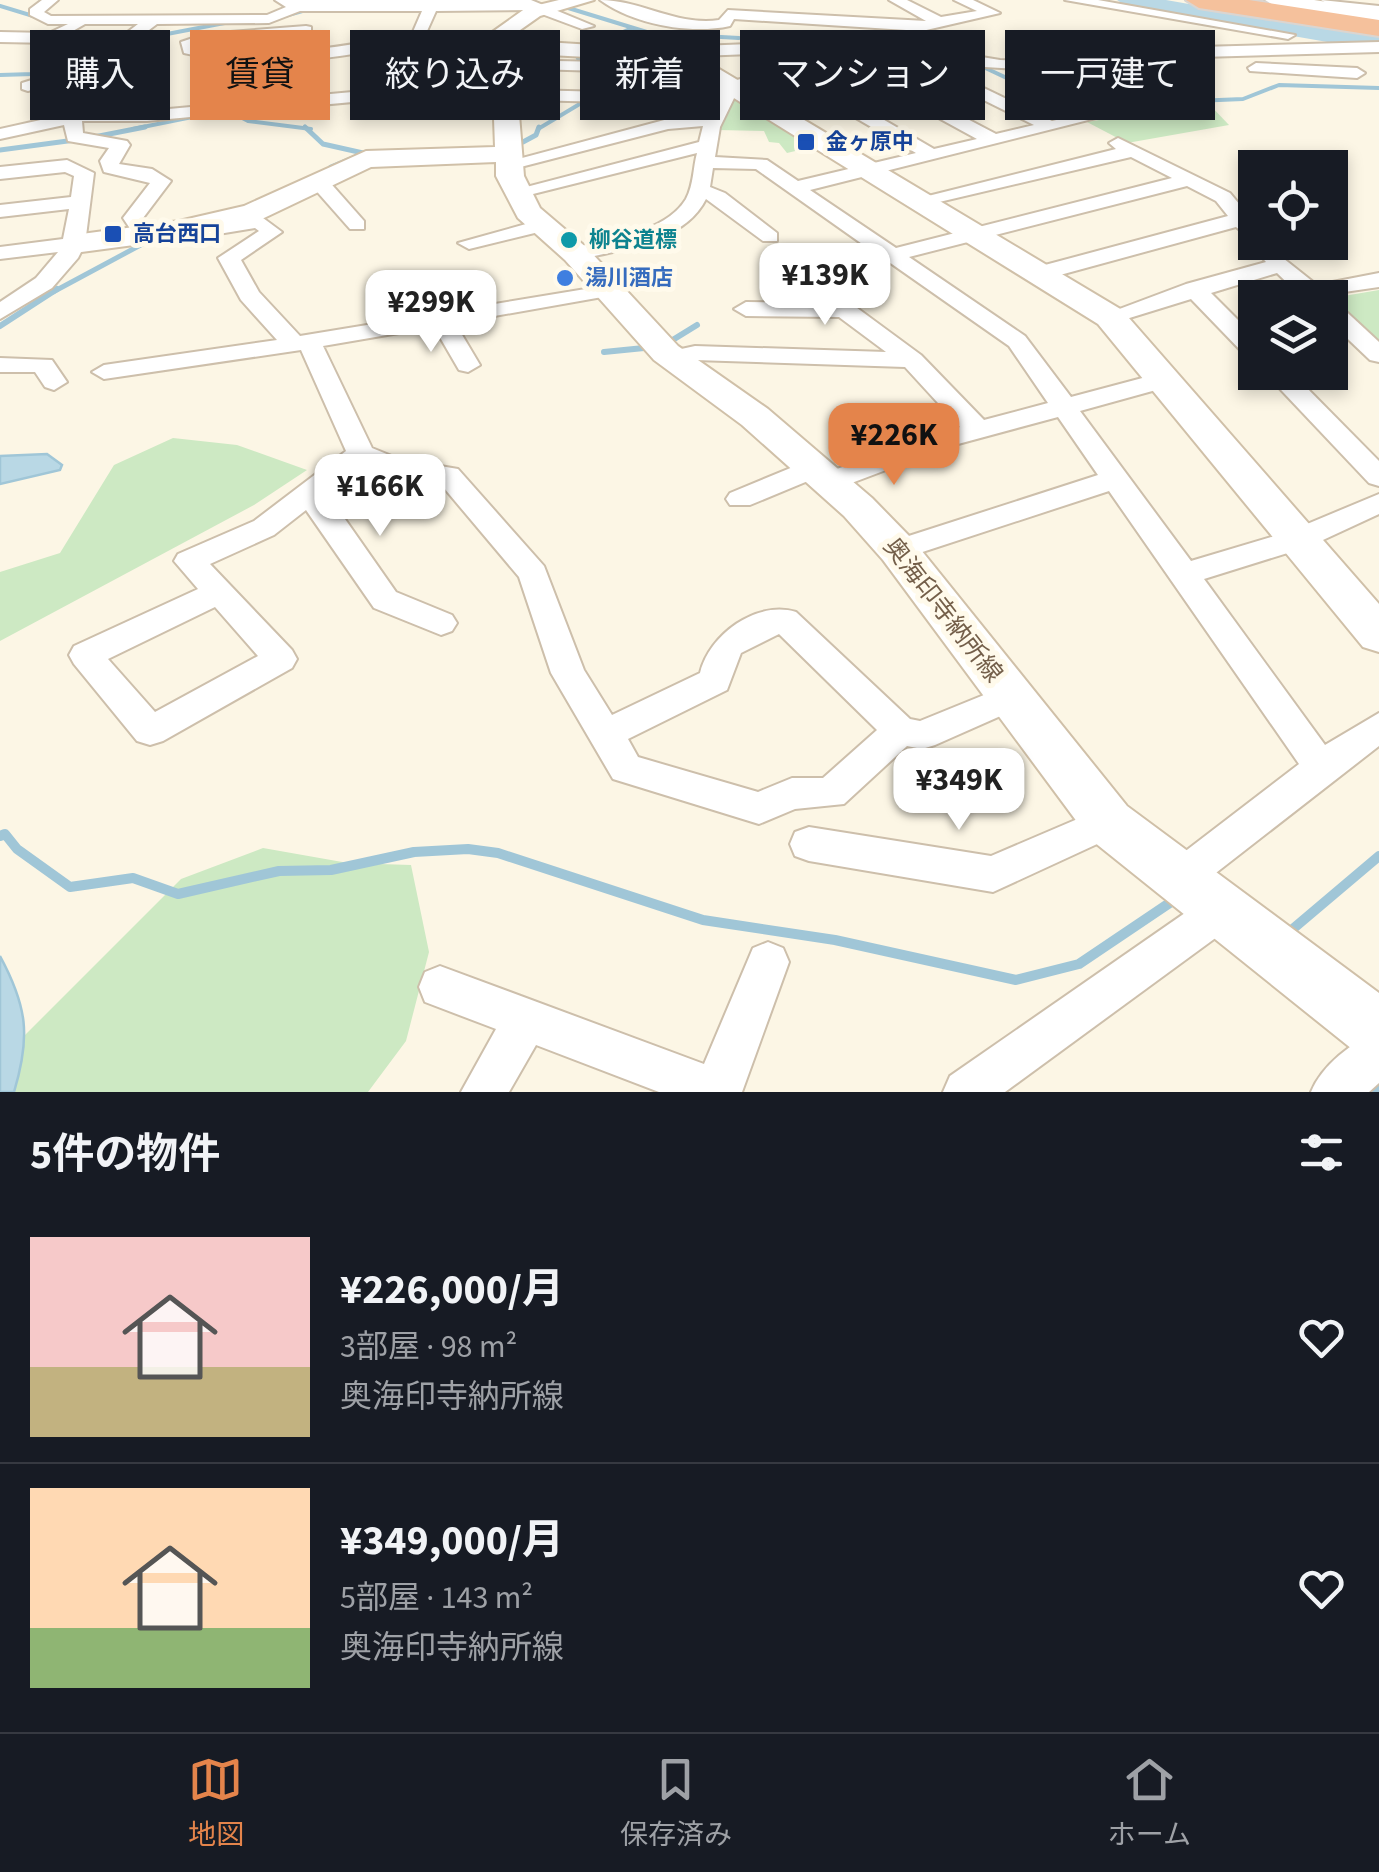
<!DOCTYPE html>
<html lang="ja">
<head>
<meta charset="utf-8">
<style>
	:root { --surface:#171b24; --page:#20242c; --text:#f1f3f6; --muted:#9ea1a6; --line:#363941; --accent:#e4844b }
	body { margin:0; font-family:"Source Sans 3","Noto Sans JP",sans-serif; background:var(--page); color:var(--text); height:100vh; display:flex; flex-direction:column; font-size:38px; white-space:nowrap }
	* { box-sizing:border-box; margin:0 }
	p { font-size:32px; color:var(--muted) }
	.icon { flex:none; width:55px; height:55px; fill:none; stroke:currentColor; stroke-width:2; stroke-linecap:round; stroke-linejoin:round }
	.map { position:relative; height:1092px; overflow:hidden }
	.drawer { display:flex; flex-direction:column; background:var(--surface); flex:1 }
	.drawer>* { flex:none }
	.banner { position:absolute; left:30px; top:30px; width:1320px; height:90px; display:flex; gap:20px }
	.tools { position:absolute; left:1238px; top:150px; display:grid; gap:20px }
	.tools a { display:grid; place-items:center; width:110px; height:110px; border-radius:0px; background:var(--surface); box-shadow:0 5px 15px #0003; font-size:50px }
	.price { position:absolute; translate:-50% -85px; padding:0 22px; border-radius:20px; background:#fff; color:#222; font-size:32px; line-height:65px; filter:drop-shadow(0 2px 5px #0008) }
	.price::after { content:''; position:absolute; left:50%; top:60px; width:30px; height:22px; margin-left:-15px; background:inherit; clip-path:polygon(0 0,100% 0,50% 100%) }
	.price.current { background:var(--accent); color:#111 }
	ul { padding:0; list-style:none }
	li { display:flex; align-items:center; gap:30px; height:250px; padding:0 30px }
	li+li { border-top:2px solid var(--line) }
	li span { display:grid; place-items:center; flex:none; width:280px; height:200px; border-radius:0px; color:#555 }
	li>.icon { margin-inline-start:auto }
	span .icon { width:120px; height:120px; fill:#fffc; stroke-width:1 }
	li b { font-size:42px }
	h2 { display:flex; justify-content:space-between; align-items:center; height:120px; padding:0 30px; font-size:42px }
	.tag { padding:0 35px; border-radius:0px; background:var(--surface); box-shadow:0 5px 15px #0003; font-size:35px; line-height:90px }
	.tag.current { background:var(--accent); color:#111 }
	.menu { display:flex; justify-content:space-around; align-items:center; height:140px; border-top:2px solid var(--line); background:var(--surface); font-size:28px; color:var(--muted) }
	.menu a { display:grid; justify-items:center; gap:5px }
	.menu .current { color:var(--accent) }
	.map>svg:first-child { display:block }
	.green { fill:#cde9c3 }
	.water { fill:#b9d8e5; stroke:#a0c6d7; stroke-width:2.5 }
	.lines { fill:none; stroke-linecap:round; stroke-linejoin:round }
	.stream-far3 { stroke:#a0c6d7; stroke-width:4 }
	.stream-far2 { stroke:#a0c6d7; stroke-width:5 }
	.stream-far1 { stroke:#a0c6d7; stroke-width:6 }
	.stream { stroke:#a0c6d7; stroke-width:10 }
	.river { fill:#b9d8e5; fill-rule:evenodd }
	.street-casing { stroke:#cdbfab; stroke-width:4 }
	.secondary-casing { stroke:#d0c0a8; stroke-width:4 }
	.highway-casing { stroke:#dbd5d0; stroke-width:4 }
	.street { fill:#fff; fill-rule:evenodd }
	.secondary { fill:#fff; fill-rule:evenodd }
	.highway { fill:#f5c19c; fill-rule:evenodd }
	.transit-dot { fill:#1a4fb4; stroke:#fffaeb; stroke-width:4 }
	.culture-dot { fill:#0f9aa8; stroke:#fffaeb; stroke-width:4 }
	.shop-dot { fill:#3f7fe0; stroke:#fffaeb; stroke-width:4 }
	.labels { text-anchor:middle; dominant-baseline:central; stroke-width:10; stroke-linejoin:round; paint-order:stroke }
	.far-transit-label { font-size:22px; font-weight:bold; fill:#164399; stroke:#fffaeb; text-anchor:start }
	.far-culture-label { font-size:22px; font-weight:bold; fill:#0d838f; stroke:#fffaeb; text-anchor:start }
	.far-shop-label { font-size:22px; font-weight:bold; fill:#366cbe; stroke:#fffaeb; text-anchor:start }
	.street-label { font-size:25px; fill:#745f4a; stroke:#fffaeb }
</style>
</head>
<body>
<div class="map">
<svg width="1379" height="1092" viewBox="0 0 1379 1092">
	<rect width="100%" height="100%" fill="#fcf6e5"/>
	<g class="green">
		<polygon points="736,99 812,147 787,153 779,143 769,142 764,131 718,130 723,101"/>
		<polygon points="1207,102 1229,125 1127,143 1087,122"/>
		<polygon points="1379,290 1379,342 1332,298"/>
		<polygon points="173,438 237,445 307,470 254,505 0,641 0,572 60,553 114,465"/>
		<polygon points="263,848 348,863 411,865 429,952 406,1041 368,1092 0,1092 0,1060 181,879"/>
	</g>
	<g class="water">
		<polygon points="47,454 62,465 60,470 0,484 0,456"/>
		<path d="M0,956C27,1006 31,1036 14,1092H0Z"/>
	</g>
	<g class="lines">
		<g class="stream-far3">
			<polyline points="0,6 43,19"/>
			<polyline points="565,7 650,33 739,38"/>
			<polyline points="274,19 313,8"/>
			<polyline points="979,65 1041,94 1107,113 1171,102 1243,99 1279,85 1379,88"/>
			<polyline points="0,75 33,74 95,57 136,54 167,34 235,21"/>
			<polyline points="231,112 248,121 311,129"/>
			<polyline points="133,129 202,115"/>
			<polyline points="538,129 588,99 591,93 576,53 632,28"/>
		</g>
		<g class="stream-far2">
			<polyline points="305,127 323,144 363,153"/>
			<polyline points="94,137 145,127"/>
			<polyline points="523,142 536,135 539,127"/>
			<polyline points="0,150 75,140"/>
			<polyline points="331,167 360,155"/>
			<polyline points="53,292 148,241"/>
		</g>
		<g class="stream-far1">
			<polyline points="0,326 57,289"/>
			<polyline points="671,341 697,325"/>
			<polyline points="604,352 644,348"/>
		</g>
		<g class="stream">
			<polyline points="0,836 5,834 17,849 70,887 133,878 178,894 279,871 331,870 414,852 468,849 498,853 703,920 835,940 1016,980 1079,964 1174,900"/>
			<polyline points="1288,933 1379,856"/>
			<polyline points="1374,1092 1379,1088"/>
		</g>
		<polygon class="river" points="1117,0 1166,0 1379,37 1379,51 1128,7"/>
		<defs>
			<g id="street">
				<path d="M42,0H58L44,12L51,16L267,15L286,7L275,0H531L594,26L582,29L531,10L436,11L423,40C348,58 260,71 184,53L181,42L205,34L306,26L311,27V33L197,47C267,60 343,47 412,34L422,11H300L269,23L157,24L116,55L113,65L28,91L22,89V83L100,59L104,50L138,24H85L52,43L0,42V32L49,33L68,24H48L30,15V9Z"/>
				<path d="M600,0C641,0 676,26 719,20L728,10L926,21L889,0H907L941,17L977,11L954,0H973L1000,13L922,31L734,19L730,26C690,35 633,24 600,0Z"/>
				<polygon points="1065,0 1098,0 1295,35 1288,39"/>
				<polygon points="1321,0 1379,6 1379,14 1328,4"/>
				<path d="M757,32L830,37L919,56L951,52L1000,60L1114,65L1164,48L1379,42V52L1166,58L1115,75L934,64L1052,121L1091,112L1100,117L810,190L896,248L1172,178L1131,157L918,207L908,201L1116,149L1109,143L1118,138L1230,193L1255,223V242L1236,227L1038,281L1027,274L1030,269L1228,216L1216,201L1187,186L909,257L1025,336L1071,397L1165,372L1174,375L1178,380L1174,385L1080,411L1191,561L1288,532L1379,494V514L1310,546L1204,579L1325,745L1379,713V746L1194,890L1180,896L1166,890L1160,878L1166,866L1299,764L1109,491L898,560L883,550L887,543L1098,475L1058,417L947,447L841,487H821L817,481L820,476L750,505H730L726,499L730,493L805,462H825L829,468L825,473L960,427L905,367L695,360L672,365L660,358L663,353L695,346L886,352L839,317L746,316L734,309L746,302L826,303L806,274L809,269L875,253L756,169L713,168L710,187L725,193L777,233V241H763L706,199C684,243 619,250 576,260L568,259V249C604,240 665,234 686,199C694,184 693,167 697,153L517,198L507,192L699,142L703,126L668,129L509,170L500,164L668,119L707,115L717,96L688,104L407,97L147,121H82L83,133L127,141L130,145L119,164L152,169L171,181L143,218L154,235L144,241L137,239L123,218L150,183L104,172L100,161L109,148L68,141L64,125L0,139V129L81,111H147L407,87L687,94L744,78L894,59L830,47L765,41L786,48L778,53L674,57L666,52L674,47L750,44V36ZM915,66L1034,125L996,134L876,71ZM858,74L977,139L934,149L814,79ZM794,82L916,153L798,181L767,160L715,157L720,127L738,90ZM889,262L1009,346L1048,403L984,420L921,355L849,302L831,277Z"/>
				<polygon points="504,60 702,64 710,69 702,74 498,68 496,65"/>
				<polygon points="1256,63 1357,68 1365,73 1357,78 1250,71 1248,68"/>
				<polygon points="67,160 94,173 85,244 78,258 52,288 0,319 0,302 36,278 58,252 0,259 0,247 63,239 69,209 0,217 0,205 71,197 74,176 65,172 0,179 0,167"/>
				<polygon points="312,178 326,178 364,221 364,229 350,229 312,186"/>
				<path d="M259,215L282,232L241,260L259,292L300,336L616,284L619,289L608,296L455,323L480,365L468,372L459,370L434,327L323,346L372,448L399,459L458,469L544,566L584,670L612,715L700,673C709,635 756,600 796,612L910,719L920,721L1011,684L1023,688L1028,697L1023,706L935,745L922,749L907,746L844,804L795,809L759,824L613,779L551,673L519,577L439,482L393,476L364,464L324,496L331,499L396,592L452,615L457,623L452,631L441,635L374,608L306,510L274,535L210,564L292,650L297,659L292,668L163,741L150,745L137,741L74,664L69,655L74,646L198,589L174,561L178,554L254,521L346,451L301,350L104,379L92,372L104,365L277,340L241,300L218,258L259,231L255,228L194,238L184,232L194,226ZM215,607L258,656L155,712L108,659ZM779,634L877,730L823,778H792L758,792L638,757L628,739L727,690L741,653Z"/>
				<polygon points="544,219 551,221 551,229 469,249 458,243"/>
				<polygon points="1269,247 1317,285 1379,273 1379,287 1303,298 1277,273 1211,293 1255,337 1255,358 1246,356 1191,299 1110,324 1098,317 1186,284 1266,262 1258,253"/>
				<polygon points="1330,302 1338,304 1379,342 1379,362 1370,360 1330,322"/>
				<polygon points="0,358 52,360 67,382 54,390 45,387 35,372 0,372"/>
				<polygon points="1264,372 1291,372 1379,461 1379,486 1369,483"/>
				<polygon points="1108,806 1121,811 1127,822 1121,833 993,892 809,861 795,856 790,844 795,832 809,827 991,856"/>
				<polygon points="1222,892 1236,897 1242,910 1236,923 1005,1092 943,1092 950,1076 1208,897"/>
				<polygon points="768,942 783,948 789,962 742,1092 659,1092 536,1045 509,1092 461,1092 496,1029 425,1002 419,987 425,972 440,966 704,1064 753,948"/>
				<path d="M1379,1031V1083L1369,1092H1311C1322,1065 1352,1042 1379,1031Z"/>
			</g>
			<g id="secondary">
				<polygon points="559,0 594,0 540,16 513,35 513,40 689,51 1122,310 1379,604 1379,652 1363,647 1098,324 676,62 514,53 524,176 540,208 587,248 678,346 768,409 872,498 913,540 1127,806 1379,993 1379,1062 1357,1053 1089,838 883,560 844,516 742,425 654,360 565,260 518,218 496,176 496,162 371,167 264,218 179,239 74,253 59,244 74,235 179,221 244,206 366,151 495,147 491,33 526,8"/>
				<polygon points="1265,0 1314,0 1379,10 1379,22 1275,6"/>
			</g>
			<polygon id="highway" points="1186,0 1249,0 1379,20 1379,36 1199,8"/>
		</defs>
		<use href="#street" class="street-casing"/>
		<use href="#secondary" class="secondary-casing"/>
		<use href="#highway" class="highway-casing"/>
		<use href="#street" class="street"/>
		<use href="#secondary" class="secondary"/>
		<use href="#highway" class="highway"/>
	</g>
	<g class="transit-dot">
		<rect x="796" y="132" width="20" height="20" rx="5"/>
		<rect x="103" y="224" width="20" height="20" rx="5"/>
	</g>
	<circle class="culture-dot" cx="569" cy="240" r="10"/>
	<circle class="shop-dot" cx="565" cy="278" r="10"/>
	<g class="labels">
		<g class="far-transit-label">
			<text x="826" y="142">金ヶ原中</text>
			<text x="133" y="234">高台西口</text>
		</g>
		<g class="far-culture-label">
			<text x="589" y="240">柳谷道標</text>
		</g>
		<g class="far-shop-label">
			<text x="585" y="278">湯川酒店</text>
		</g>
		<g class="street-label">
			<text transform="translate(943 610) rotate(52)">奥海印寺納所線</text>
		</g>
	</g>
</svg>
<div class="tools">
<a><svg class="icon" aria-label="locate" viewBox="0 0 24 24"><circle cx="12" cy="12" r="6"/><path d="M12 2v4M12 18v4M2 12h4M18 12h4"/></svg></a>
<a><svg class="icon" aria-label="layers" viewBox="0 0 24 24"><path d="M12 4l9 5-9 5-9-5zM3 14l9 5 9-5"/></svg></a>
</div>
<b class="price" style="left:825px;top:328px">¥139K</b>
<b class="price" style="left:431px;top:355px">¥299K</b>
<b class="price current" style="left:894px;top:488px">¥226K</b>
<b class="price" style="left:380px;top:539px">¥166K</b>
<b class="price" style="left:959px;top:833px">¥349K</b>
<div class="banner">
<a class="tag">購入</a>
<a class="tag current">賃貸</a>
<a class="tag">絞り込み</a>
<a class="tag">新着</a>
<a class="tag">マンション</a>
<a class="tag">一戸建て</a>
</div>
</div>
<section class="drawer">
<h2>5件の物件<svg class="icon" aria-label="filters" viewBox="0 0 24 24"><path d="M4 7h16M4 17h16"/><circle cx="9" cy="7" r="2"/><circle cx="15" cy="17" r="2"/></svg></h2>
<ul>
<li><span style="background:linear-gradient(#f6c9c9 65%,#c2b280 0)"><svg class="icon" aria-label="home" viewBox="0 0 24 24"><path d="M3 11l9-7 9 7M6 9v11h12V9"/></svg></span><div><b>¥226,000/月</b><p>3部屋 · 98 m²</p><p>奥海印寺納所線</p></div><svg class="icon" aria-label="heart" viewBox="0 0 24 24"><path d="M12 20l-8-8c-3-5 5-10 8-4 3-6 11-1 8 4z"/></svg></li>
<li><span style="background:linear-gradient(#ffd9b3 70%,#8fb573 0)"><svg class="icon" aria-label="home" viewBox="0 0 24 24"><path d="M3 11l9-7 9 7M6 9v11h12V9"/></svg></span><div><b>¥349,000/月</b><p>5部屋 · 143 m²</p><p>奥海印寺納所線</p></div><svg class="icon" aria-label="heart" viewBox="0 0 24 24"><path d="M12 20l-8-8c-3-5 5-10 8-4 3-6 11-1 8 4z"/></svg></li>
</ul>
</section>
<nav class="menu">
<a class="current"><svg class="icon" aria-label="map" viewBox="0 0 24 24"><path d="M3 6l6-2 6 2 6-2v14l-6 2-6-2-6 2zM9 4v14M15 6v14"/></svg>地図</a>
<a><svg class="icon" aria-label="saved" viewBox="0 0 24 24"><path d="M7 4h10v16l-5-4-5 4z"/></svg>保存済み</a>
<a><svg class="icon" aria-label="home" viewBox="0 0 24 24"><path d="M3 11l9-7 9 7M6 9v11h12V9"/></svg>ホーム</a>
</nav>
</body>
</html>
